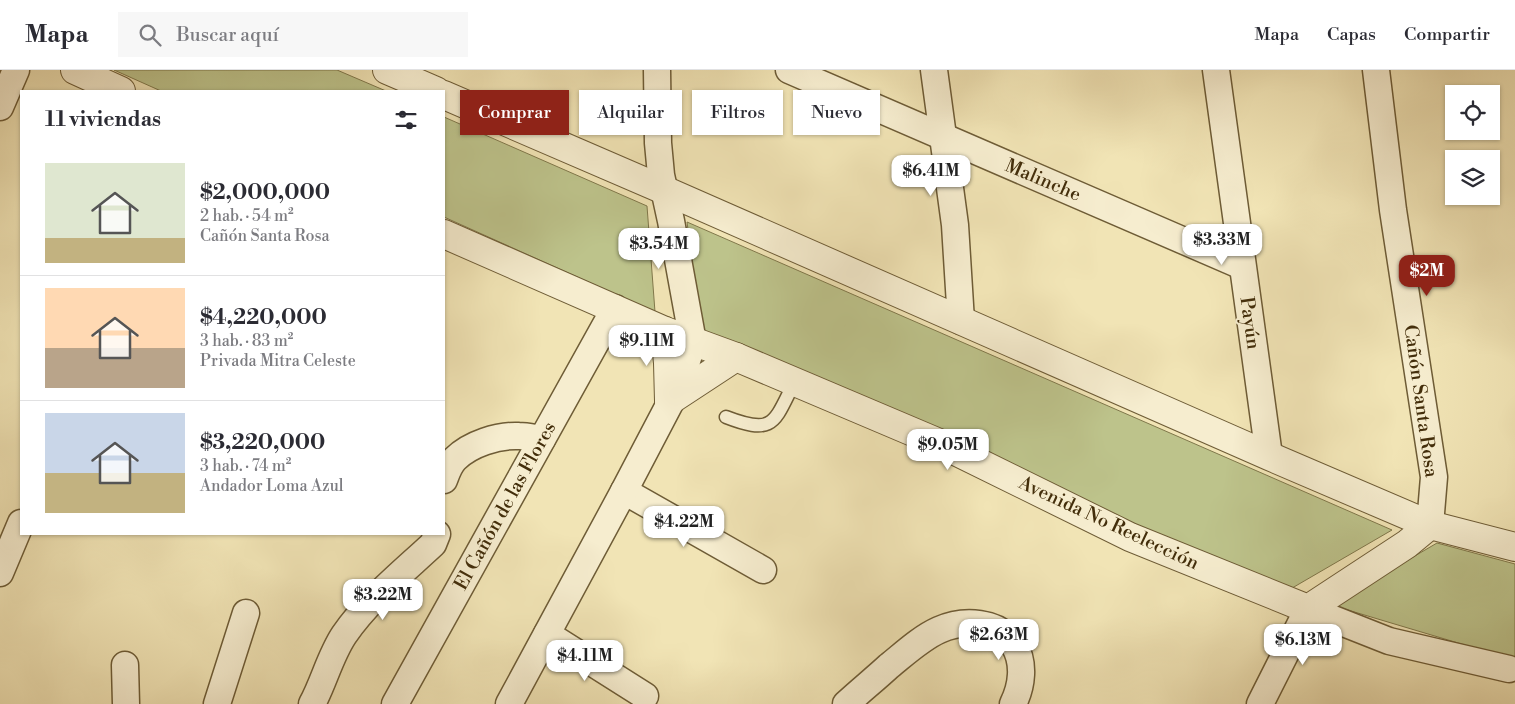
<!DOCTYPE html>
<html lang="es">
<head>
<meta charset="utf-8">
<style>
	:root { --surface:#fff; --page:#f7f7f7; --text:#2b2b33; --muted:#7c7c81; --line:#e1e1e2; --accent:#8f2418 }
	body { margin:0; font-family:"Libre Bodoni",serif; background:var(--page); color:var(--text); height:100vh; display:flex; flex-direction:column; font-size:19px; white-space:nowrap }
	* { box-sizing:border-box; margin:0 }
	p { font-size:16px; color:var(--muted) }
	.icon { flex:none; width:28px; height:28px; fill:none; stroke:currentColor; stroke-width:2; stroke-linecap:round; stroke-linejoin:round }
	.map { position:relative; flex:1; overflow:hidden }
	.side { position:absolute; left:20px; top:20px; width:425px; height:445px; display:flex; flex-direction:column; background:var(--surface); border-radius:0px; box-shadow:0 1px 4px #0004 }
	.side>* { flex:none }
	.top-card { position:absolute; left:460px; top:20px; width:475px; height:45px; display:flex; gap:10px }
	.controls { position:absolute; left:1445px; top:15px; display:grid; gap:10px }
	.controls a { display:grid; place-items:center; width:55px; height:55px; border-radius:0px; background:var(--surface); box-shadow:0 1px 4px #0004; font-size:25px }
	.price { position:absolute; translate:-50% -42px; padding:0 11px; border-radius:10px; background:#fff; color:#222; font-size:16px; line-height:32px; filter:drop-shadow(0 1px 2px #0008) }
	.price::after { content:''; position:absolute; left:50%; top:30px; width:15px; height:11px; margin-left:-8px; background:inherit; clip-path:polygon(0 0,100% 0,50% 100%) }
	.price.active { background:var(--accent); color:#fff }
	ul { padding:0; list-style:none }
	li { display:flex; align-items:center; gap:15px; height:125px; padding:0 25px }
	li+li { border-top:1px solid var(--line) }
	li span { display:grid; place-items:center; flex:none; width:140px; height:100px; border-radius:0px; color:#555 }
	li>.icon { margin-inline-start:auto }
	span .icon { width:60px; height:60px; fill:#fffc; stroke-width:1 }
	li b { font-size:21px }
	h2 { display:flex; justify-content:space-between; align-items:center; height:60px; padding:0 25px; font-size:21px }
	.chip { padding:0 18px; border-radius:0px; background:var(--surface); box-shadow:0 1px 4px #0004; font-size:18px; line-height:45px }
	.chip.active { background:var(--accent); color:#fff }
	header { display:flex; align-items:center; gap:30px; box-sizing:border-box; height:70px; padding:0 25px; background:var(--surface); border-bottom:1px solid var(--line) }
	header strong { font-size:24px }
	nav { display:flex; gap:28px; margin-inline-start:auto; font-size:18px }
	.search { width:350px; height:45px; background:var(--page); display:flex; align-items:center; gap:12px; box-sizing:border-box; padding:0 18px; border-radius:0px; color:var(--muted); font-size:19px }
	.map>svg:first-child { display:block }
	.green { fill:#bdc38b; stroke:#80784b }
	.lines { fill:none; stroke-linecap:round; stroke-linejoin:round }
	.service-casing { stroke:#6e5c36; stroke-width:15 }
	.minor-casing { stroke:#6e5c36; stroke-width:29 }
	.tertiary-casing { stroke:#6e5c36; stroke-width:30 }
	.service { stroke:#f6edcf; stroke-width:12 }
	.minor { stroke:#f6edcf; stroke-width:26 }
	.tertiary { stroke:#f6edcf; stroke-width:28 }
	.labels { text-anchor:middle; dominant-baseline:central; stroke-width:4; stroke-linejoin:round; paint-order:stroke }
	.street-label { font-size:19px; fill:#432e0b; stroke:#f6edcf }
</style>
</head>
<body>
<header>
<strong>Mapa</strong>
<div class="search"><svg class="icon" aria-label="search" viewBox="0 0 24 24"><circle cx="10" cy="10" r="6"/><path d="M15 15l6 6"/></svg>Buscar aquí</div>
<nav><a>Mapa</a><a>Capas</a><a>Compartir</a></nav>
</header>
<div class="map">
<svg width="1515" height="634" viewBox="0 0 1515 634">
	<rect width="100%" height="100%" fill="#f1e4b5"/>
	<filter id="stains"><feTurbulence type="fractalNoise" baseFrequency=".004" numOctaves="4"/><feColorMatrix values="0 0 0 0 .2 0 0 0 0 .09 0 0 0 0 .02 0 0 0 .5 -.17"/></filter>
	<radialGradient id="worn" r=".72"><stop offset=".6" stop-color="#630" stop-opacity="0"/><stop offset="1" stop-color="#630" stop-opacity=".3"/></radialGradient>
	<g class="green">
		<polygon points="114,0 337,0 386,21 161,21"/>
		<polygon points="444,47 647,136 655,242 444,147"/>
		<polygon points="687,152 1392,460 1287,521 701,262"/>
		<polygon points="1437,473 1515,494 1515,590 1331,535"/>
	</g>
	<g class="lines">
		<defs>
			<path id="service" d="M726,347C775,366 774,352 795,311"/>
			<g id="minor">
				<polyline points="789,0 1242,196"/>
				<polyline points="934,0 955,155 961,251"/>
				<polyline points="1216,0 1269,386"/>
				<polyline points="1376,0 1393,140 1434,407 1430,455"/>
				<polyline points="0,37 16,0"/>
				<path d="M444,410C447,402 449,395 455,389C470,374 498,365 519,366C527,366 535,368 542,369"/>
				<polyline points="624,421 763,500"/>
				<polyline points="0,503 21,453"/>
				<polyline points="547,564 645,626"/>
				<polyline points="125,595 126,634"/>
				<polyline points="217,634 246,543"/>
				<path d="M312,634C324,612 330,586 344,565C368,530 403,502 433,474L437,464"/>
				<polyline points="395,634 615,238"/>
				<polyline points="509,634 624,421 679,316 693,272 671,151 661,105 658,73 657,0"/>
				<path d="M846,634C860,621 875,609 889,596C904,584 921,568 939,560C963,549 999,550 1014,575C1025,593 1022,616 1013,634"/>
				<polyline points="1260,634 1308,539 1389,571 1509,599"/>
			</g>
			<g id="tertiary">
				<polyline points="75,0 121,21"/>
				<polyline points="387,0 436,21"/>
				<polyline points="444,25 664,120 1269,386 1430,455 1515,477"/>
				<polyline points="444,164 665,261 736,287 939,373 1130,467 1308,539 1407,474 1430,455"/>
				<polyline points="665,261 668,293 669,331"/>
				<polyline points="669,331 736,287"/>
			</g>
		</defs>
		<use href="#service" class="service-casing"/>
		<use href="#minor" class="minor-casing"/>
		<use href="#tertiary" class="tertiary-casing"/>
		<use href="#service" class="service"/>
		<use href="#minor" class="minor"/>
		<use href="#tertiary" class="tertiary"/>
	</g>
	<g class="labels">
		<g class="street-label">
			<text transform="translate(1043 110) rotate(23)">Malinche</text>
			<text transform="translate(1250 253) rotate(82)">Payún</text>
			<text transform="translate(1421 331) rotate(82)">Cañón Santa Rosa</text>
			<text transform="translate(505 436) rotate(-61)">El Cañón de las Flores</text>
			<text transform="translate(1109 453) rotate(25)">Avenida No Reelección</text>
		</g>
	</g>
	<rect width="100%" height="100%" filter="url(#stains)"/>
	<rect width="100%" height="100%" fill="url(#worn)"/>
</svg>
<div class="controls">
<a><svg class="icon" aria-label="locate" viewBox="0 0 24 24"><circle cx="12" cy="12" r="6"/><path d="M12 2v4M12 18v4M2 12h4M18 12h4"/></svg></a>
<a><svg class="icon" aria-label="layers" viewBox="0 0 24 24"><path d="M12 4l9 5-9 5-9-5zM3 14l9 5 9-5"/></svg></a>
</div>
<b class="price" style="left:931px;top:127px">$6.41M</b>
<b class="price" style="left:1222px;top:196px">$3.33M</b>
<b class="price" style="left:659px;top:200px">$3.54M</b>
<b class="price active" style="left:1427px;top:227px">$2M</b>
<b class="price" style="left:647px;top:297px">$9.11M</b>
<b class="price" style="left:948px;top:401px">$9.05M</b>
<b class="price" style="left:684px;top:478px">$4.22M</b>
<b class="price" style="left:383px;top:551px">$3.22M</b>
<b class="price" style="left:999px;top:591px">$2.63M</b>
<b class="price" style="left:1303px;top:596px">$6.13M</b>
<b class="price" style="left:585px;top:612px">$4.11M</b>
<div class="top-card">
<a class="chip active">Comprar</a>
<a class="chip">Alquilar</a>
<a class="chip">Filtros</a>
<a class="chip">Nuevo</a>
</div>
<section class="side">
<h2>11 viviendas<svg class="icon" aria-label="filters" viewBox="0 0 24 24"><path d="M4 7h16M4 17h16"/><circle cx="9" cy="7" r="2"/><circle cx="15" cy="17" r="2"/></svg></h2>
<ul>
<li><span style="background:linear-gradient(#dfe7d0 75%,#c2b280 0)"><svg class="icon" aria-label="home" viewBox="0 0 24 24"><path d="M3 11l9-7 9 7M6 9v11h12V9"/></svg></span><div><b>$2,000,000</b><p>2 hab. · 54 m²</p><p>Cañón Santa Rosa</p></div></li>
<li><span style="background:linear-gradient(#ffd9b3 60%,#b9a48a 0)"><svg class="icon" aria-label="home" viewBox="0 0 24 24"><path d="M3 11l9-7 9 7M6 9v11h12V9"/></svg></span><div><b>$4,220,000</b><p>3 hab. · 83 m²</p><p>Privada Mitra Celeste</p></div></li>
<li><span style="background:linear-gradient(#c9d6e8 60%,#c2b280 0)"><svg class="icon" aria-label="home" viewBox="0 0 24 24"><path d="M3 11l9-7 9 7M6 9v11h12V9"/></svg></span><div><b>$3,220,000</b><p>3 hab. · 74 m²</p><p>Andador Loma Azul</p></div></li>
</ul>
</section>
</div>
</body>
</html>
